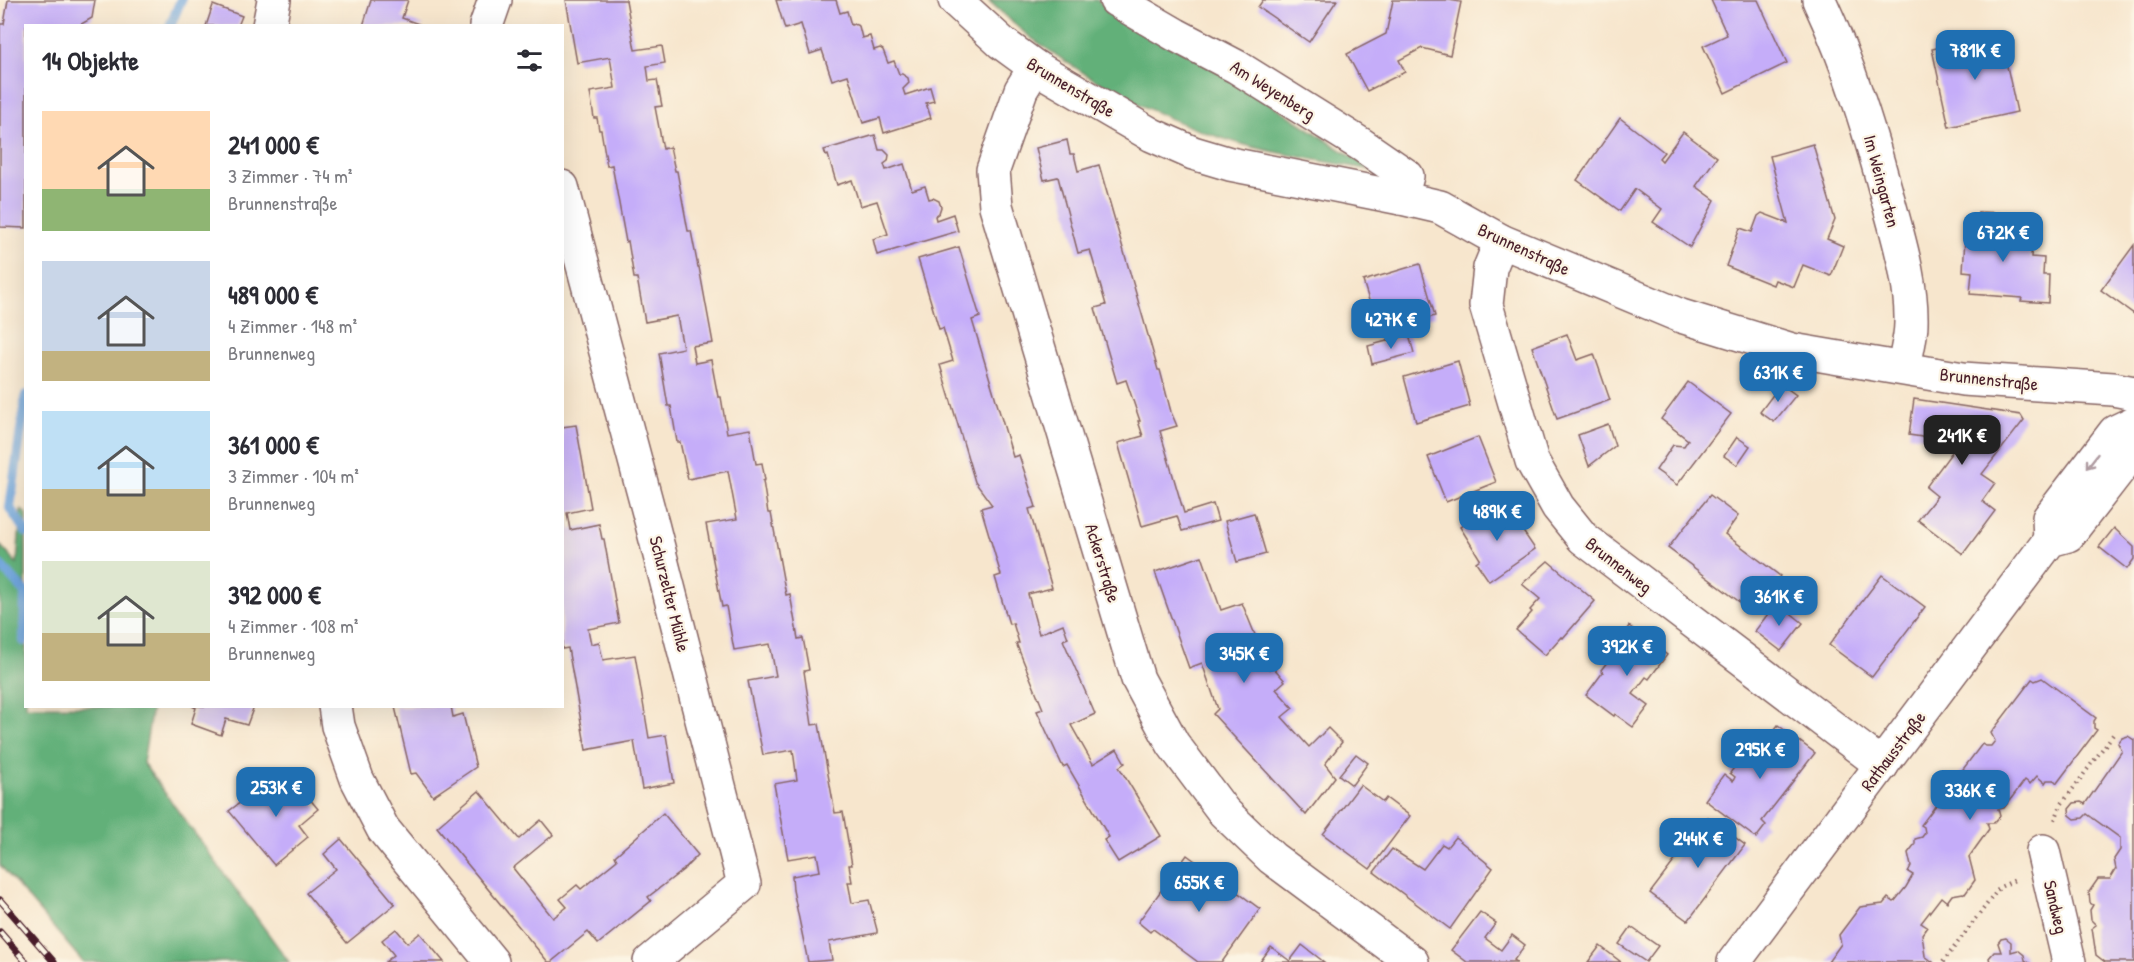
<!DOCTYPE html>
<html lang="de">
<head>
<meta charset="utf-8">
<style>
	:root { --surface:#fff; --page:#f2f2f3; --text:#2b2b33; --muted:#7c7c81; --accent:#1f6fb2 }
	body { margin:0; font-family:"Patrick Hand",sans-serif; background:var(--page); color:var(--text); height:100vh; display:flex; flex-direction:column; font-size:22px; white-space:nowrap }
	* { box-sizing:border-box; margin:0 }
	p { font-size:20px; color:var(--muted) }
	.icon { flex:none; width:33px; height:33px; fill:none; stroke:currentColor; stroke-width:2; stroke-linecap:round; stroke-linejoin:round }
	.map { position:relative; flex:1; overflow:hidden }
	.details { position:absolute; left:24px; top:24px; width:540px; height:684px; display:flex; flex-direction:column; background:var(--surface); border-radius:0px; box-shadow:0 6px 24px #0002 }
	.details>* { flex:none }
	.price { position:absolute; translate:-50% -51px; padding:0 14px; border-radius:12px; background:var(--accent); color:#fff; font-size:20px; line-height:39px; filter:drop-shadow(0 2px 3px #0008) }
	.price::after { content:''; position:absolute; left:50%; top:36px; width:18px; height:14px; margin-left:-9px; background:inherit; clip-path:polygon(0 0,100% 0,50% 100%) }
	.price.selected { background:#222; color:#fff }
	ul { padding:0; list-style:none }
	li { display:flex; align-items:center; gap:18px; height:150px; padding:0 18px }
	li span { display:grid; place-items:center; flex:none; width:168px; height:120px; border-radius:0px; color:#555 }
	li>.icon { margin-inline-start:auto }
	span .icon { width:72px; height:72px; fill:#fffc; stroke-width:1 }
	li b { font-size:26px }
	h2 { display:flex; justify-content:space-between; align-items:center; height:72px; padding:0 18px; font-size:26px }
	.map>svg:first-child { display:block }
	.forest { fill:#62b079; stroke:#566852; stroke-width:1.5 }
	.lines { fill:none; stroke-linecap:round; stroke-linejoin:round }
	.stream { stroke:#6fa5dc; stroke-width:10 }
	.building { fill:#c5adf9 }
	.minor-casing { stroke:#876564; stroke-width:36 }
	.path { stroke:#876564; stroke-width:4; stroke-dasharray:1.5 4.5; stroke-linecap:butt }
	.minor { stroke:#fff; stroke-width:33 }
	.rail-casing { stroke:#4a1f2b; stroke-width:7 }
	.rail { stroke:#fcf5e5; stroke-width:4.5; stroke-dasharray:14; stroke-linecap:butt }
	.oneway { stroke:#ae9aa0 }
	.labels { text-anchor:middle; dominant-baseline:central; stroke-width:4.5; stroke-linejoin:round; paint-order:stroke }
	.street-label { font-size:18px; fill:#4a1f2b; stroke:#fcf5e5 }
</style>
</head>
<body>
<div class="map">
<svg width="2134" height="962" viewBox="0 0 2134 962">
	<rect width="100%" height="100%" fill="#fcf5e5"/>
	<filter id="ink" filterUnits="userSpaceOnUse"><feTurbulence type="fractalNoise" baseFrequency=".0167" numOctaves="2"/><feDisplacementMap in="SourceGraphic" scale="12" xChannelSelector="R" yChannelSelector="G"/><feConvolveMatrix kernelMatrix="1 2 1 2 8 2 1 2 1" color-interpolation-filters="sRGB"/></filter>
	<filter id="wash" filterUnits="userSpaceOnUse"><feTurbulence type="fractalNoise" baseFrequency=".008" numOctaves="4" result="noise"/><feDisplacementMap in="SourceGraphic" scale="24" xChannelSelector="R" yChannelSelector="G"/><feGaussianBlur stdDeviation="1.35" result="paint"/><feColorMatrix in="noise" values="0 0 0 0 0 0 0 0 0 0 0 0 0 0 0 0 0 1.4 0 .05"/><feComposite in="paint" operator="in"/></filter>
	<g filter="url(#wash)">
		<rect width="100%" height="100%" fill="#f7e6cd"/>
		<g class="forest">
			<path d="M988,0H1097L1117,15L1224,73L1372,170C1330,162 1287,156 1245,145C1170,125 1100,87 1037,42C1019,30 1004,14 988,0Z"/>
			<polygon points="21,509 26,514 26,706 152,707 143,763 289,962 83,962 0,865 0,545 17,564"/>
		</g>
		<g class="lines">
			<g class="stream">
				<polyline points="170,26 181,0"/>
				<polyline points="26,395 10,508 26,532"/>
				<polyline points="0,565 25,592 24,641"/>
			</g>
		</g>
		<g id="blocks">
			<g class="building">
				<polygon points="8,0 95,0 92,18 78,26 26,26 26,228 0,227 0,24 4,24"/>
				<polygon points="371,0 408,0 402,18 424,26 363,26"/>
				<polygon points="566,0 626,0 635,50 662,46 665,63 647,66 649,81 657,80 662,106 655,107 663,149 670,147 675,171 677,171 688,231 691,231 698,267 699,267 713,343 692,346 695,363 711,360 718,397 721,397 727,433 750,429 756,464 762,463 765,480 763,481 768,513 771,513 786,595 790,594 798,639 803,638 809,670 804,671 812,725 819,724 835,813 843,812 852,865 849,865 852,882 848,882 852,903 869,900 877,930 877,933 829,942 832,960 808,962 793,890 792,876 820,871 817,854 788,859 774,784 797,780 793,750 763,755 748,681 776,676 770,644 734,650 726,606 722,607 706,524 737,519 728,471 688,479 680,442 677,442 671,406 668,406 659,353 683,348 677,316 645,322 637,278 634,278 628,241 626,242 612,165 607,166 601,130 599,130 597,118 594,118 590,92 615,88 610,57 577,63"/>
				<polygon points="776,0 836,0 840,13 847,11 851,25 854,24 859,26 862,38 870,36 874,50 880,48 883,50 888,63 894,61 899,74 902,74 908,78 909,83 903,89 905,95 930,87 934,101 926,103 931,118 884,133 880,118 863,123 848,75 832,80 822,50 810,54 801,24 785,29"/>
				<polygon points="1263,0 1337,0 1309,42 1258,7"/>
				<polygon points="1393,0 1449,0 1461,2 1450,55 1422,48 1399,60 1405,72 1367,91 1347,54 1386,34"/>
				<polygon points="1711,0 1758,0 1787,63 1725,93 1703,46 1727,35"/>
				<polygon points="213,5 242,16 238,26 206,26"/>
				<polygon points="2000,34 2017,112 1949,127 1932,49"/>
				<polygon points="1620,118 1664,152 1659,158 1662,161 1683,132 1717,157 1696,186 1715,200 1690,247 1653,222 1662,209 1635,189 1620,211 1577,180"/>
				<polygon points="875,135 879,150 884,150 889,155 888,161 884,164 886,170 904,164 912,190 925,186 929,199 933,198 939,201 941,207 939,213 935,216 936,220 953,214 958,231 877,255 873,239 888,234 877,201 860,206 852,180 837,185 828,155 826,156 824,150"/>
				<polygon points="1067,140 1070,154 1074,154 1078,171 1099,165 1158,370 1160,370 1171,412 1177,426 1160,431 1184,513 1213,504 1218,521 1182,531 1177,516 1142,526 1118,443 1143,436 1138,421 1140,421 1126,380 1117,383 1095,308 1106,305 1090,250 1078,253 1058,177 1044,180 1036,148"/>
				<polygon points="1813,144 1835,220 1827,239 1843,246 1831,276 1803,265 1794,287 1775,280 1773,285 1726,266 1740,228 1752,232 1758,216 1762,213 1788,223 1770,156"/>
				<polygon points="1978,212 2008,213 2007,225 1997,225 1996,238 2032,241 2031,257 2044,258 2043,275 2049,275 2048,303 2021,301 2022,298 1970,294 1972,272 1963,271 1966,223 1977,224"/>
				<polygon points="2134,245 2134,314 2101,290"/>
				<polygon points="959,247 980,317 972,320 982,353 1013,457 1019,455 1036,507 1029,509 1052,588 1028,594 1039,634 1063,624 1068,638 1063,640 1095,714 1071,725 1093,764 1117,749 1125,763 1119,767 1161,836 1118,862 1104,840 1109,837 1067,765 1063,767 1037,711 1043,709 1016,643 1019,643 1013,623 1009,624 995,577 1001,575 981,508 992,505 975,482 940,365 953,361 943,328 939,329 918,259"/>
				<polygon points="1420,264 1435,316 1379,333 1363,281"/>
				<polygon points="1567,334 1577,360 1594,354 1610,400 1557,419 1532,347"/>
				<polygon points="1409,335 1414,353 1372,364 1368,346"/>
				<polygon points="1458,361 1470,406 1416,422 1404,377"/>
				<polygon points="1688,382 1731,414 1677,485 1656,470 1673,445 1684,446 1688,440 1661,419"/>
				<polygon points="1781,384 1796,395 1774,422 1760,412"/>
				<polygon points="1914,399 2021,415 2024,420 1982,474 1995,483 1982,501 1995,511 1963,554 1918,520 1937,496 1926,487 1955,448 1943,440 1909,435"/>
				<polygon points="1608,424 1615,446 1589,466 1578,435"/>
				<polygon points="576,425 591,508 567,513 570,530 599,524 602,539 604,539 619,623 588,629 591,644 599,642 603,660 635,655 649,738 666,735 674,783 642,789 634,741 586,750 568,648 562,649 562,427"/>
				<polygon points="1478,437 1496,482 1446,502 1428,457"/>
				<polygon points="1737,437 1750,446 1737,465 1724,456"/>
				<polygon points="1710,495 1738,516 1725,534 1780,576 1753,612 1668,548"/>
				<polygon points="1490,507 1499,519 1510,512 1535,549 1489,581 1476,562 1480,559 1460,527"/>
				<polygon points="1254,513 1266,554 1237,562 1225,521"/>
				<polygon points="2114,528 2134,547 2134,559 2127,569 2099,547"/>
				<polygon points="1202,556 1221,610 1242,603 1269,669 1273,667 1285,681 1276,689 1293,708 1282,717 1309,747 1328,728 1342,742 1325,764 1335,777 1306,815 1213,714 1218,709 1202,663 1189,668 1155,572"/>
				<polygon points="1548,561 1595,601 1563,638 1561,637 1545,655 1516,630 1532,612 1530,610 1540,599 1522,584"/>
				<polygon points="1882,575 1925,607 1872,677 1829,645"/>
				<polygon points="1777,602 1803,623 1781,651 1755,631"/>
				<polygon points="1629,626 1667,655 1649,679 1646,677 1633,694 1649,706 1633,727 1615,714 1614,716 1586,695 1603,672 1601,670 1618,648 1615,646"/>
				<polygon points="2042,678 2096,718 2094,721 2094,728 2097,730 2057,783 2054,780 2047,780 2045,783 2037,776 2030,784 2025,780 2004,808 1998,809 2000,816 1994,823 1987,823 1989,829 1969,857 1975,880 1965,894 1963,893 1952,895 1947,902 1941,897 1921,923 1927,927 1922,934 1925,956 1933,962 1828,962 1841,944 1839,935 1860,907 1883,904 1888,898 1894,902 1906,887 1913,875 1908,872 1911,866 1908,853 1915,844 1915,839 1922,837 1925,833 1924,827 1921,825 1982,744 1985,746 1991,746 1995,741 1991,733 2032,679 2035,681"/>
				<polygon points="192,706 254,706 247,725 226,719 221,735 191,724 196,708"/>
				<polygon points="451,706 453,717 463,714 476,767 433,796 416,773 411,774 395,707"/>
				<polygon points="1778,725 1815,753 1762,821 1766,825 1756,838 1705,800 1724,774 1733,781 1735,777 1730,773 1758,735 1766,741"/>
				<polygon points="2128,736 2134,740 2134,962 2105,962 2096,955 2092,928 2096,925 2091,920 2090,910 2093,905 2090,903 2089,892 2098,879 2110,879 2116,869 2114,859 2120,850 2120,838 2087,814 2083,818 2075,819 2070,815 2069,809 2074,803 2081,802 2085,804 2122,751 2118,743 2122,738"/>
				<polygon points="1356,754 1368,763 1352,785 1339,775"/>
				<polygon points="289,774 318,809 299,825 308,837 274,865 229,811 260,788 264,794"/>
				<polygon points="1360,785 1383,802 1386,798 1410,816 1370,869 1323,834"/>
				<polygon points="479,791 519,839 541,820 553,835 513,868 553,918 567,907 560,899 577,885 581,889 617,860 615,856 663,813 698,855 683,870 648,897 651,901 598,944 588,932 551,962 548,962 437,827"/>
				<polygon points="1708,817 1745,845 1688,921 1650,893"/>
				<polygon points="1455,837 1493,868 1450,929 1374,872 1392,849 1423,869 1442,844 1447,847"/>
				<polygon points="341,839 395,904 347,943 306,893 336,869 324,854"/>
				<polygon points="1187,855 1260,909 1222,962 1198,962 1153,929 1150,932 1138,922"/>
				<polygon points="1480,912 1496,923 1485,938 1501,950 1512,935 1525,945 1514,960 1517,962 1467,962 1451,950"/>
				<polygon points="1631,927 1658,946 1646,962 1619,944"/>
				<polygon points="396,929 408,943 420,933 444,962 385,962 394,955 382,940"/>
				<polygon points="2006,938 2011,942 2011,952 2018,950 2024,955 2025,960 2028,962 1990,962 1989,958 1994,952 2001,952 1998,943 2001,939"/>
				<polygon points="1302,945 1324,962 1260,962 1271,947 1290,961"/>
				<polygon points="1600,946 1621,962 1588,962"/>
			</g>
		</g>
	</g>
	<g filter="url(#ink)">
		<use href="#blocks" fill-opacity="0" stroke="#876564" stroke-width="1.5"/>
		<g class="lines">
			<defs>
				<g id="minor">
					<polyline points="955,0 1002,43 1035,67 1152,135 1193,153 1230,164 1401,198 1440,207 1501,241 1681,316 1792,350 1963,379 2113,389 2134,393"/>
					<polyline points="1116,0 1176,35 1237,67 1362,145 1407,176 1401,198"/>
					<path d="M1819,0C1850,66 1871,136 1890,207C1900,244 1912,284 1911,323C1911,338 1906,354 1904,368"/>
					<polyline points="269,26 274,0"/>
					<polyline points="486,26 495,0"/>
					<polyline points="1035,67 1021,90 993,170 996,206 1138,679 1173,744 1224,812 1272,858 1412,962"/>
					<polyline points="562,187 652,524 744,884 650,962"/>
					<polyline points="1501,241 1490,268 1486,305 1532,461 1558,507 1583,538 1882,765"/>
					<polyline points="2050,540 2049,518 2115,432 2134,423"/>
					<polyline points="335,706 338,726 357,779 383,829 492,962"/>
					<polyline points="2043,851 2069,962"/>
					<polyline points="1734,962 2050,540 2068,535 2134,450"/>
				</g>
			</defs>
			<use href="#minor" class="minor-casing"/>
			<g class="path">
				<polyline points="2055,820 2061,805 2115,732"/>
				<polyline points="1943,962 2000,887 2015,880"/>
			</g>
			<use href="#minor" class="minor"/>
			<defs>
				<g id="rail">
					<polyline points="0,900 54,962"/>
					<polyline points="0,932 26,962"/>
				</g>
			</defs>
			<use href="#rail" class="rail-casing"/>
			<use href="#rail" class="rail"/>
		</g>
		<defs><path id="oneway-shaft" d="M-6 0H5M1.5-3L5.5 0L1.5 3" fill="none" stroke-width="1.6" stroke-linecap="round" stroke-linejoin="round" transform="scale(1.5)"/></defs>
		<use class="oneway" href="#oneway-shaft" transform="translate(2092 461) rotate(128)"/>
	</g>
	<g class="labels">
		<g class="street-label">
			<text transform="translate(1071 87) rotate(31)">Brunnenstraße</text>
			<text transform="translate(1273 90) rotate(32)">Am Weyenberg</text>
			<text transform="translate(1882 181) rotate(75)">Im Weingarten</text>
			<text transform="translate(1524 249) rotate(25)">Brunnenstraße</text>
			<text transform="translate(1989 379) rotate(6)">Brunnenstraße</text>
			<text transform="translate(1103 563) rotate(73)">Ackerstraße</text>
			<text transform="translate(1619 565) rotate(38)">Brunnenweg</text>
			<text transform="translate(670 594) rotate(76)">Schurzelter Mühle</text>
			<text transform="translate(1893 751) rotate(-53)">Rathausstraße</text>
			<text transform="translate(2056 907) rotate(77)">Sandweg</text>
		</g>
	</g>
</svg>
<b class="price" style="left:1975px;top:81px">781K €</b>
<b class="price" style="left:2003px;top:263px">672K €</b>
<b class="price" style="left:1391px;top:350px">427K €</b>
<b class="price" style="left:1778px;top:403px">631K €</b>
<b class="price selected" style="left:1962px;top:466px">241K €</b>
<b class="price" style="left:1497px;top:542px">489K €</b>
<b class="price" style="left:1779px;top:627px">361K €</b>
<b class="price" style="left:1627px;top:677px">392K €</b>
<b class="price" style="left:1244px;top:684px">345K €</b>
<b class="price" style="left:1760px;top:780px">295K €</b>
<b class="price" style="left:276px;top:818px">253K €</b>
<b class="price" style="left:1970px;top:821px">336K €</b>
<b class="price" style="left:1698px;top:869px">244K €</b>
<b class="price" style="left:1199px;top:913px">655K €</b>
<section class="details">
<h2>14 Objekte<svg class="icon" aria-label="filters" viewBox="0 0 24 24"><path d="M4 7h16M4 17h16"/><circle cx="9" cy="7" r="2"/><circle cx="15" cy="17" r="2"/></svg></h2>
<ul>
<li><span style="background:linear-gradient(#ffd9b3 65%,#8fb573 0)"><svg class="icon" aria-label="home" viewBox="0 0 24 24"><path d="M3 11l9-7 9 7M6 9v11h12V9"/></svg></span><div><b>241 000 €</b><p>3 Zimmer · 74 m²</p><p>Brunnenstraße</p></div></li>
<li><span style="background:linear-gradient(#c9d6e8 75%,#c2b280 0)"><svg class="icon" aria-label="home" viewBox="0 0 24 24"><path d="M3 11l9-7 9 7M6 9v11h12V9"/></svg></span><div><b>489 000 €</b><p>4 Zimmer · 148 m²</p><p>Brunnenweg</p></div></li>
<li><span style="background:linear-gradient(#bfe0f5 65%,#c2b280 0)"><svg class="icon" aria-label="home" viewBox="0 0 24 24"><path d="M3 11l9-7 9 7M6 9v11h12V9"/></svg></span><div><b>361 000 €</b><p>3 Zimmer · 104 m²</p><p>Brunnenweg</p></div></li>
<li><span style="background:linear-gradient(#dfe7d0 60%,#c2b280 0)"><svg class="icon" aria-label="home" viewBox="0 0 24 24"><path d="M3 11l9-7 9 7M6 9v11h12V9"/></svg></span><div><b>392 000 €</b><p>4 Zimmer · 108 m²</p><p>Brunnenweg</p></div></li>
</ul>
</section>
</div>
</body>
</html>
